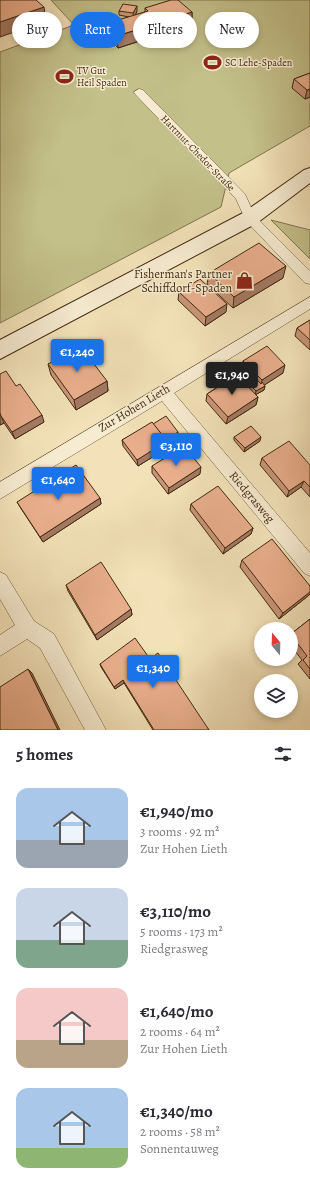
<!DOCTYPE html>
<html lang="en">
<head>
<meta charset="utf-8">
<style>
	:root { --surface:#fff; --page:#f2f2f3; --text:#2b2b33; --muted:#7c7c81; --accent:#1a73e8 }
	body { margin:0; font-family:Alegreya,serif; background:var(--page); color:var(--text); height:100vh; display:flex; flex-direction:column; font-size:15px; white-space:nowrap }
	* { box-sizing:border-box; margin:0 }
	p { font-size:13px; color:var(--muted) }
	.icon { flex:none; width:22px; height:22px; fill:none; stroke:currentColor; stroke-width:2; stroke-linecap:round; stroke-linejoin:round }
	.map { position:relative; height:730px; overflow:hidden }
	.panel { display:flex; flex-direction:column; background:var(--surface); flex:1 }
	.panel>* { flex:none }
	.top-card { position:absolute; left:12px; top:12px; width:286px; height:36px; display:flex; gap:8px }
	.needle { width:26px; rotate:341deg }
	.buttons { position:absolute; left:254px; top:622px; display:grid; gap:8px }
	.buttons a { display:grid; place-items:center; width:44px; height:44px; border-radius:50%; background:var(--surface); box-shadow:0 2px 6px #0003; font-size:20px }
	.price { position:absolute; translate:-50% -34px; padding:0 9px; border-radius:4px; background:var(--accent); color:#fff; font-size:13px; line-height:26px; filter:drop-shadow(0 1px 2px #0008) }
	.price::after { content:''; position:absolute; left:50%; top:24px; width:12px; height:9px; margin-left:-6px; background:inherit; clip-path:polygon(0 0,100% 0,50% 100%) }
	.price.active { background:#222; color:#fff }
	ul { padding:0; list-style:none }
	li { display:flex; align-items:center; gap:12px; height:100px; padding:0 16px }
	li span { display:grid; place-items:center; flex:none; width:112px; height:80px; border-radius:12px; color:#555 }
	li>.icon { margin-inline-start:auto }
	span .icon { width:48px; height:48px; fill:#fffc; stroke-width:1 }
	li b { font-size:17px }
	h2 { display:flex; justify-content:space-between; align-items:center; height:48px; padding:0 16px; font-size:17px }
	.tag { padding:0 14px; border-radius:18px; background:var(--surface); box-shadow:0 2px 6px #0003; font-size:14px; line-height:36px }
	.tag.active { background:var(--accent); color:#fff }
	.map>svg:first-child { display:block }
	.green { fill:#c3c08a; stroke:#82754e }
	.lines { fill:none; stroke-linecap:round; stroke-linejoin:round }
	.street-casing { stroke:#6e583b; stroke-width:1 }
	.secondary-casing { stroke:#422a11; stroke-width:2 }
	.street { fill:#f7ecd2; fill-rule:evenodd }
	.secondary { fill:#f7ecd2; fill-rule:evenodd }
	.wall { fill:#c99679; stroke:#422a11 }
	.shaded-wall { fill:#a47a63; stroke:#422a11 }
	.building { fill:#eaaf8d; stroke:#422a11 }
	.labels { text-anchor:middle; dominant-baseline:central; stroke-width:3; stroke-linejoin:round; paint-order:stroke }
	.far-poi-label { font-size:10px; fill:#422a11; stroke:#f7ecd2; text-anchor:start }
	.far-street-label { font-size:10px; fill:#422a11; stroke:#f7ecd2 }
	.poi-label { font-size:12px; fill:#422a11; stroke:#f7ecd2; text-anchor:end }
	.street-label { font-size:12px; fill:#422a11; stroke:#f7ecd2 }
</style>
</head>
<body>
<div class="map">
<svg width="310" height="730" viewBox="0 0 310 730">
	<rect width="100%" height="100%" fill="#f3e2b9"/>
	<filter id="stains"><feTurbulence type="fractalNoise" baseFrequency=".005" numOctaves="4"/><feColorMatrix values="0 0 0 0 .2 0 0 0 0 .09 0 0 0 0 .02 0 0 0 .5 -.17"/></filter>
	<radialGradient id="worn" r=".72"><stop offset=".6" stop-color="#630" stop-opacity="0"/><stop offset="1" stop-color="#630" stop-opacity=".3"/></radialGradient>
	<g class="green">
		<polygon points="51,0 310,0 310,126 229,173 221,207 0,323 0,52 74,25"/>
		<polygon points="271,220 310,230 310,259"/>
	</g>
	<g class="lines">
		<defs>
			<g id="street">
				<polygon points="139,89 143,90 245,194 255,216 310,271 310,284 305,283 246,221 236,199 135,94 134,92"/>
				<polygon points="310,297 310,309 174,393 310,553 310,576 304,573 162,401 0,499 0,482"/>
				<polygon points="0,572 6,575 34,621 54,634 106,730 85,730 40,648 27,639 0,656 0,635 15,625 0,599"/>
			</g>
			<polygon id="secondary" points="310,168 310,183 257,223 0,359 0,340 243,213 304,170"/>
		</defs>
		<use href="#street" class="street-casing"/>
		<use href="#secondary" class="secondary-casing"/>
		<use href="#street" class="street"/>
		<use href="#secondary" class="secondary"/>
	</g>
	<g class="wall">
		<polygon points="145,8 192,12 192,24 118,48 106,36 106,34 95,38 85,28 84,19 106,24 129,17 119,15 119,11 137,11 135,15 145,12"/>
		<polygon points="310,73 310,97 305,99 292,88 294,79"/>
		<polygon points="209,273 283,278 233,308 207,284"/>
		<polygon points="179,292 226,312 205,326 178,300"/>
		<polygon points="310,320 310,350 295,336 297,328"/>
		<polygon points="243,361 283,373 264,385 265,386 264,390 255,395 258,397 256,405 226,424 206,401 207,394 230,379 230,377 239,374 244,371 241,368"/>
		<polygon points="48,364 107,381 108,391 76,410 51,375"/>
		<polygon points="0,374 16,386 44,422 15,439 4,423 0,425"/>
		<polygon points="153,424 178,436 167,443 167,448 138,466 123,446 122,440"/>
		<polygon points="234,437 260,441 244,452 234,440"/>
		<polygon points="262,458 310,465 310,497 301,487 287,497 260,465"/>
		<polygon points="152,466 200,474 168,494 152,473"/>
		<polygon points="100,498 101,504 43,542 20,507 17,502"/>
		<polygon points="191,504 253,528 251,534 223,554 190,510"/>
		<polygon points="242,560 310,586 310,594 308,596 279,619 240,567"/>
		<polygon points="66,585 131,609 132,615 97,640 68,591"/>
		<polygon points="310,619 310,679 298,664 302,660 291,646 291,634"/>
		<polygon points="150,659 209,730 153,730 124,683 115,689 101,667 100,664"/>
	</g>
	<g class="shaded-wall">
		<polygon points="137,6 137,11 134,18 133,13"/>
		<polygon points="44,7 46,21 0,37 0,22"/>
		<polygon points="192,12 192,24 118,48 117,36"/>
		<polygon points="105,26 106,34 95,38 95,29"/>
		<polygon points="310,89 310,97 305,99 307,90"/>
		<polygon points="286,266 283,278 233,308 234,297"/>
		<polygon points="227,304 226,312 205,326 206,317"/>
		<polygon points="285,365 283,373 260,388 262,380"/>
		<polygon points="107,381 108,391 76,410 74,400"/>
		<polygon points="265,386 264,390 255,395 256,391"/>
		<polygon points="258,397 256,405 226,424 228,417"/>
		<polygon points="0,413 4,423 0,425"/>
		<polygon points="42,415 44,422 15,439 12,432"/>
		<polygon points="178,432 178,436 167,443 167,448 138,466 137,460"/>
		<polygon points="261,437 260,441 244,452 245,448"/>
		<polygon points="201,467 200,474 168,494 169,488"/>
		<polygon points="304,481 301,487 287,497 289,491"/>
		<polygon points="100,498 101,504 43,542 40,537"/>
		<polygon points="253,528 251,534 223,554 225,548"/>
		<polygon points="310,592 310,594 308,596 279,619 283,613"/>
		<polygon points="131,609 132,615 97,640 95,635"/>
		<polygon points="28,669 32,673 60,730 58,730"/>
		<polygon points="123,680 124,683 115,689 114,687"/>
	</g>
	<g class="building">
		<polygon points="0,0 36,0 44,7 0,22"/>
		<polygon points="171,0 178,0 192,12 117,36 105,24 148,11 145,8"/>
		<polygon points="123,4 137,6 133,13 119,11"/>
		<polygon points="96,15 106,24 105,26 95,29 84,19"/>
		<polygon points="310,73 310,89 307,90 294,79"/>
		<polygon points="259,243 286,266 234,297 209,273"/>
		<polygon points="200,279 227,304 206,317 179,292"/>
		<polygon points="310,320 310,340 297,328"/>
		<polygon points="267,346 285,365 262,380 243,361"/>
		<polygon points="81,347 107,381 74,400 48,364"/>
		<polygon points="247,369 261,384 262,382 265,386 256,391 250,385 248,387 237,375 232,378 230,377 238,372 239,374"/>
		<polygon points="6,371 16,386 20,384 42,415 12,432 1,416 0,413 0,374"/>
		<polygon points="237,375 258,397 228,417 207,394"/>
		<polygon points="166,416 178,432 166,440 153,424"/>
		<polygon points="152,422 167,441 137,460 122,440"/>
		<polygon points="251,426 261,437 245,448 234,437"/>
		<polygon points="289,441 310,465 310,487 304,481 289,491 262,458"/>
		<polygon points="184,446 201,467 169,488 152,466"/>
		<polygon points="76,465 100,498 40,537 17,502"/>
		<polygon points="218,486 253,528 225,548 191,504"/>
		<polygon points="272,539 310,586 310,592 283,613 242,560"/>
		<polygon points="101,562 131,609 95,635 66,585"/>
		<polygon points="310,619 310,669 303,660 307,656 291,635 291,634"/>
		<polygon points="135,638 150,659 158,653 209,730 154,730 123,680 114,687 100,664"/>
		<polygon points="28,669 58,730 0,730 0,687"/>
	</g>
	<defs>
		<symbol id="stadium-bare" viewBox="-9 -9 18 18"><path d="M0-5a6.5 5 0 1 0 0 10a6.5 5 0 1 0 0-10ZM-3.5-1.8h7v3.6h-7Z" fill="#8f2418" stroke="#f7ecd2" stroke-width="2.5" paint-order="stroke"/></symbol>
		<symbol id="shop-bare" viewBox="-9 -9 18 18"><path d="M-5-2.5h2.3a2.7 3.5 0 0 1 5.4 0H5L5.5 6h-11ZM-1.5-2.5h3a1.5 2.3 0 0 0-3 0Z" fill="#8f2418" stroke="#f7ecd2" stroke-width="2.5" paint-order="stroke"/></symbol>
	</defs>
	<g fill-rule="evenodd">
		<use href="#stadium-bare" x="200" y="50" width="25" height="25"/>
		<use href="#stadium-bare" x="52" y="64" width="25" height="25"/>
		<use href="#shop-bare" x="232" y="268" width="25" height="25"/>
	</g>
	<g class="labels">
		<g class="far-poi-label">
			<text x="225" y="62">SC Lehe-Spaden</text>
			<text x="77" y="70">TV Gut<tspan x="77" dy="12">Heil Spaden</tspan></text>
		</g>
		<g class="far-street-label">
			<text transform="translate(198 153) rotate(46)">Hartmut-Chedor-Straße</text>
		</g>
		<g class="poi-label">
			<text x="232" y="274">Fisherman's Partner<tspan x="232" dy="14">Schiffdorf-Spaden</tspan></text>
		</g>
		<g class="street-label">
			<text transform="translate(134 408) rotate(-31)">Zur Hohen Lieth</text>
			<text transform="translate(252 497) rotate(50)">Riedgrasweg</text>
		</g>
	</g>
	<rect width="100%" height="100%" filter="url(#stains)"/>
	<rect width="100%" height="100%" fill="url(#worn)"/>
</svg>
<div class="buttons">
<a><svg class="needle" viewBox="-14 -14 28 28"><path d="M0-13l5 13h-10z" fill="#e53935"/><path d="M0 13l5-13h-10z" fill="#7c7c81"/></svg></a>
<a><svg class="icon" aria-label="layers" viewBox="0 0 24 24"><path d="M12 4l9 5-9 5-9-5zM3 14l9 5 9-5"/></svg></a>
</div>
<b class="price" style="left:77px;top:373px">€1,240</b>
<b class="price active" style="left:232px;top:396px">€1,940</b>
<b class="price" style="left:176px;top:467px">€3,110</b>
<b class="price" style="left:58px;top:501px">€1,640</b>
<b class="price" style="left:153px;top:689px">€1,340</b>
<div class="top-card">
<a class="tag">Buy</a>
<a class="tag active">Rent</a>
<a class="tag">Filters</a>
<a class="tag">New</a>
</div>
</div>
<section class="panel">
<h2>5 homes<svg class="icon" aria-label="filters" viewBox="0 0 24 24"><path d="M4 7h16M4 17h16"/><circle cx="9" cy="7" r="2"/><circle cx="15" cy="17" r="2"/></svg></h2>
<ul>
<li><span style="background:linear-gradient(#a9c7e8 65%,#9aa5b1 0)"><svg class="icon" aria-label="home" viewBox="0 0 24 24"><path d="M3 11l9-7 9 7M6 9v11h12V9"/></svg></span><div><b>€1,940/mo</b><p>3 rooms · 92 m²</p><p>Zur Hohen Lieth</p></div></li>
<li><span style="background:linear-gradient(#c9d6e8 65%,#7fa58c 0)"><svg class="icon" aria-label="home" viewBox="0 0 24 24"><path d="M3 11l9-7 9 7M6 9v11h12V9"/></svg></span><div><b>€3,110/mo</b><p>5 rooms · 173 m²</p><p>Riedgrasweg</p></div></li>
<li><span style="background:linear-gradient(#f6c9c9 65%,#b9a48a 0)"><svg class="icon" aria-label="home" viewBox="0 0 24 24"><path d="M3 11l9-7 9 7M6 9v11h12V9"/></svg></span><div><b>€1,640/mo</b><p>2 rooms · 64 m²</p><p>Zur Hohen Lieth</p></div></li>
<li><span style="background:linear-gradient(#a9c7e8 75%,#8fb573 0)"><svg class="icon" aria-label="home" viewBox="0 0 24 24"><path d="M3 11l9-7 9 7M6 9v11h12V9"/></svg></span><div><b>€1,340/mo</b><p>2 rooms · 58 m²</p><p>Sonnentauweg</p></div></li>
</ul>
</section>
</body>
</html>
